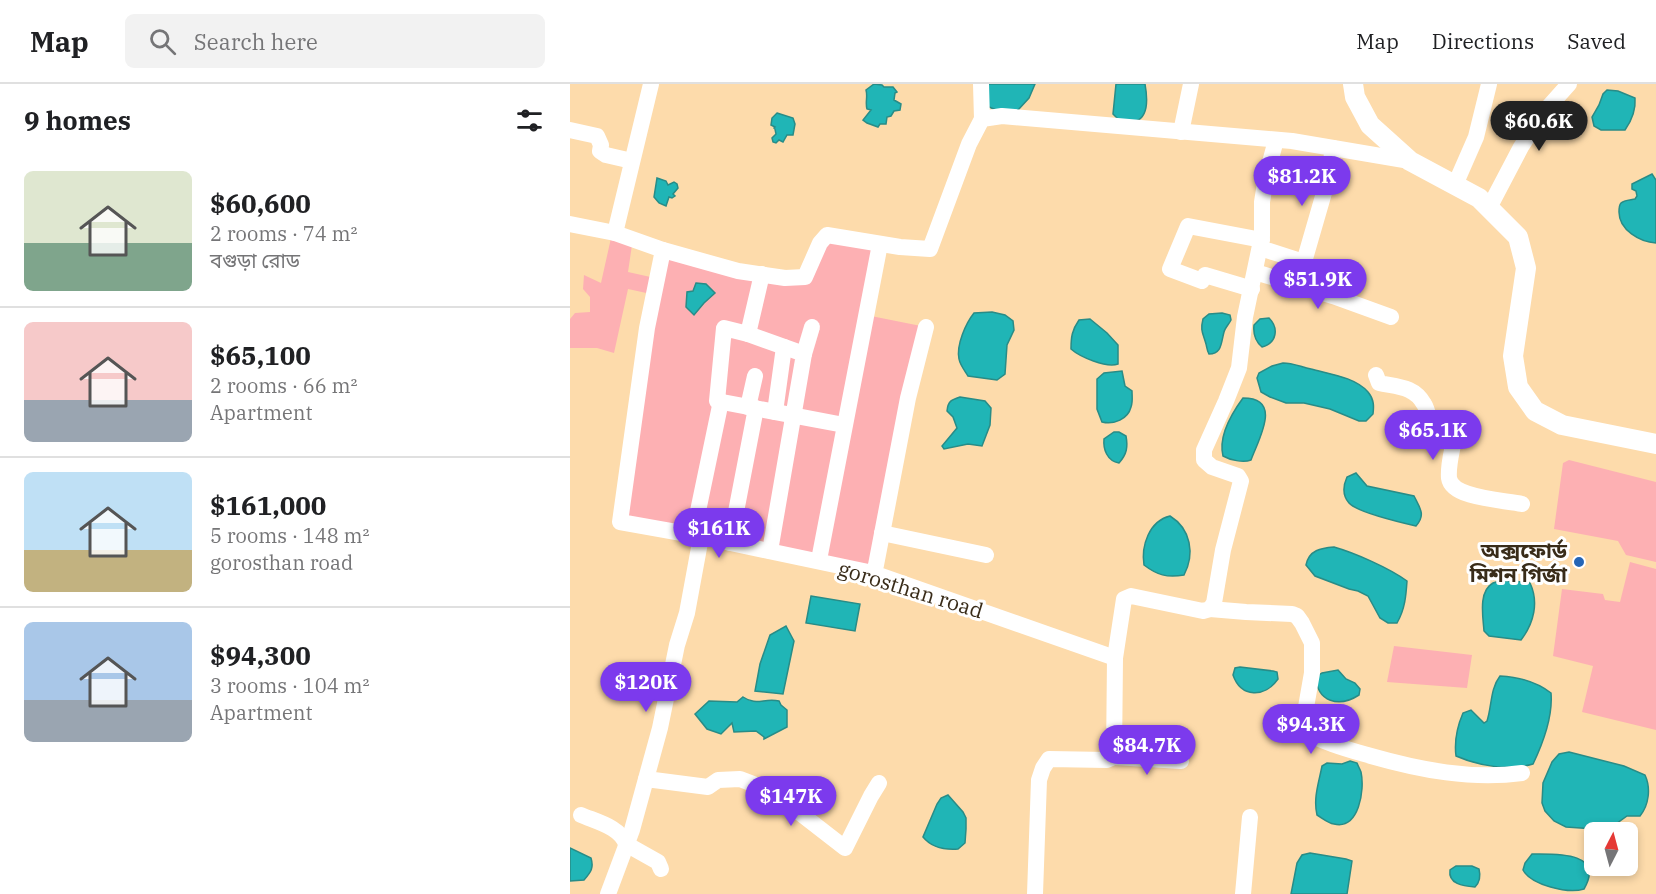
<!DOCTYPE html>
<html lang="en">
<head>
<meta charset="utf-8">
<style>
	:root { --surface:#fff; --page:#f2f2f2; --text:#202124; --muted:#757577; --line:#e0e0e0; --accent:#7c3aed }
	body { margin:0; font-family:"IBM Plex Serif","Noto Sans Bengali",serif; background:var(--page); color:var(--text); height:100vh; display:flex; flex-direction:column; font-size:22px; white-space:nowrap }
	* { box-sizing:border-box; margin:0 }
	p { font-size:20px; color:var(--muted) }
	.icon { flex:none; width:33px; height:33px; fill:none; stroke:currentColor; stroke-width:2; stroke-linecap:round; stroke-linejoin:round }
	.map { position:relative; flex:1; overflow:hidden }
	.side { display:flex; flex-direction:column; background:var(--surface); width:570px }
	.side>* { flex:none }
	.needle { width:39px; rotate:6deg }
	.tools { position:absolute; left:1014px; top:738px; display:grid; gap:12px }
	.tools a { display:grid; place-items:center; width:54px; height:54px; border-radius:9px; background:var(--surface); box-shadow:0 3px 9px #0003; font-size:30px }
	.price { position:absolute; translate:-50% -51px; padding:0 14px; border-radius:21px; background:var(--accent); color:#fff; font-size:20px; line-height:39px; filter:drop-shadow(0 2px 3px #0008) }
	.price::after { content:''; position:absolute; left:50%; top:36px; width:18px; height:14px; margin-left:-9px; background:inherit; clip-path:polygon(0 0,100% 0,50% 100%) }
	.price.active { background:#222; color:#fff }
	ul { padding:0; list-style:none }
	li { display:flex; align-items:center; gap:18px; height:150px; padding:0 24px }
	li+li { border-top:2px solid var(--line) }
	li span { display:grid; place-items:center; flex:none; width:168px; height:120px; border-radius:9px; color:#555 }
	li>.icon { margin-inline-start:auto }
	span .icon { width:72px; height:72px; fill:#fffc; stroke-width:1 }
	li b { font-size:26px }
	h2 { display:flex; justify-content:space-between; align-items:center; height:72px; padding:0 24px; font-size:26px }
	header { display:flex; align-items:center; gap:36px; box-sizing:border-box; height:84px; padding:0 30px; background:var(--surface); border-bottom:2px solid var(--line) }
	header strong { font-size:28px }
	nav { display:flex; gap:33px; margin-inline-start:auto; font-size:21px }
	.search { width:420px; height:54px; background:var(--page); display:flex; align-items:center; gap:15px; box-sizing:border-box; padding:0 21px; border-radius:9px; color:var(--muted); font-size:22px }
	main { display:flex; flex:1; min-height:0 }
	.map>svg:first-child { display:block }
	.green { fill:#fdb0b3 }
	.water { fill:#20b5b6; stroke:#288c87; stroke-width:1.5 }
	.lines { fill:none; stroke-linecap:round; stroke-linejoin:round }
	.minor { stroke:#fff; stroke-width:16 }
	.major { stroke:#fff; stroke-width:20 }
	.poi-dot { fill:#2465b6; stroke:#fff; stroke-width:2 }
	.labels { text-anchor:middle; dominant-baseline:central; stroke-width:6; stroke-linejoin:round; paint-order:stroke }
	.poi-label { font-size:21px; font-weight:bold; fill:#392c19; stroke:#fff; text-anchor:end }
	.street-label { font-size:21px; fill:#392c19; stroke:#fff }
</style>
</head>
<body>
<header>
<strong>Map</strong>
<div class="search"><svg class="icon" aria-label="search" viewBox="0 0 24 24"><circle cx="10" cy="10" r="6"/><path d="M15 15l6 6"/></svg>Search here</div>
<nav><a>Map</a><a>Directions</a><a>Saved</a></nav>
</header>
<main>
<section class="side">
<h2>9 homes<svg class="icon" aria-label="filters" viewBox="0 0 24 24"><path d="M4 7h16M4 17h16"/><circle cx="9" cy="7" r="2"/><circle cx="15" cy="17" r="2"/></svg></h2>
<ul>
<li><span style="background:linear-gradient(#dfe7d0 60%,#7fa58c 0)"><svg class="icon" aria-label="home" viewBox="0 0 24 24"><path d="M3 11l9-7 9 7M6 9v11h12V9"/></svg></span><div><b>$60,600</b><p>2 rooms · 74 m²</p><p>বগুড়া রোড</p></div></li>
<li><span style="background:linear-gradient(#f6c9c9 65%,#9aa5b1 0)"><svg class="icon" aria-label="home" viewBox="0 0 24 24"><path d="M3 11l9-7 9 7M6 9v11h12V9"/></svg></span><div><b>$65,100</b><p>2 rooms · 66 m²</p><p>Apartment</p></div></li>
<li><span style="background:linear-gradient(#bfe0f5 65%,#c2b280 0)"><svg class="icon" aria-label="home" viewBox="0 0 24 24"><path d="M3 11l9-7 9 7M6 9v11h12V9"/></svg></span><div><b>$161,000</b><p>5 rooms · 148 m²</p><p>gorosthan road</p></div></li>
<li><span style="background:linear-gradient(#a9c7e8 65%,#9aa5b1 0)"><svg class="icon" aria-label="home" viewBox="0 0 24 24"><path d="M3 11l9-7 9 7M6 9v11h12V9"/></svg></span><div><b>$94,300</b><p>3 rooms · 104 m²</p><p>Apartment</p></div></li>
</ul>
</section>
<div class="map">
<svg width="1086" height="810" viewBox="0 0 1086 810">
	<rect width="100%" height="100%" fill="#fddbab"/>
	<g class="green">
		<polygon points="41,154 62,161 58,188 85,194 81,210 58,205 44,269 27,264 0,264 0,235 5,229 20,228 20,213 13,205 14,191 31,199"/>
		<polygon points="250,159 310,160 296,231 356,243 303,489 123,451 50,438 93,166 235,192"/>
		<polygon points="999,376 1086,398 1086,478 1056,471 1048,457 984,445 993,379"/>
		<polygon points="1060,478 1086,485 1086,646 1012,628 1023,582 983,572 992,505 1033,510 1035,516 1050,518"/>
		<polygon points="824,562 902,571 897,604 817,598"/>
	</g>
	<g class="water">
		<path d="M304,0L312,1L314,3H323L327,8L325,9L324,16L331,20L330,26L324,27L321,32L317,33L316,40H310L308,43L297,39L293,36L301,26L297,25C295,18 298,13 296,6Z"/>
		<path d="M415,0H465L459,14L448,26C437,27 424,28 415,20Z"/>
		<path d="M546,0H575C577,11 580,32 566,37C562,39 555,38 551,38L543,30Z"/>
		<path d="M1037,6L1048,7L1065,14C1066,26 1062,36 1055,46H1031L1024,42L1022,33L1029,21L1033,10Z"/>
		<polygon points="207,29 223,34 225,40 223,51 217,51 213,58 209,56 206,59 203,58 202,54 206,50 205,45 204,44 205,43 201,41 202,34"/>
		<path d="M1082,90L1086,96V159C1070,158 1049,146 1049,128C1049,125 1049,121 1051,119C1054,116 1061,116 1065,115L1067,112L1066,107L1062,105V100Z"/>
		<polygon points="87,94 96,97 98,101 104,98 107,100 108,104 103,110 105,112 102,114 99,113 96,122 89,119 84,113"/>
		<polygon points="126,199 136,200 145,209 134,219 124,231 116,223 117,208 123,207"/>
		<path d="M422,228L435,231L443,237L444,246L437,261L435,290L427,296L398,292C395,287 390,281 389,275C386,261 396,239 404,229Z"/>
		<path d="M652,229L660,231L661,236C659,240 655,244 654,248C651,259 652,270 639,270C637,267 637,264 636,260C633,249 630,247 633,235L639,230Z"/>
		<path d="M699,234C709,244 707,259 692,263C685,257 683,250 684,241L690,235Z"/>
		<path d="M520,235L537,249L548,261V280C536,284 510,273 501,265C501,253 502,246 509,236Z"/>
		<path d="M713,279C723,279 731,283 741,285C759,290 785,293 798,308C804,315 804,322 803,330L796,337H789L760,325L734,319H716L700,313L691,308L687,294L689,289L702,282Z"/>
		<path d="M552,287L555,302L562,307C562,312 563,318 561,323C558,335 544,341 532,338L527,325V295L534,289Z"/>
		<path d="M390,313L415,317L421,324L420,341L412,362L398,360L374,365L372,362L387,344L383,333L377,327C378,317 381,316 390,313Z"/>
		<path d="M673,314C713,314 689,354 681,376C673,379 660,376 653,372C648,352 662,329 673,314Z"/>
		<path d="M544,348H549L556,352C558,363 557,370 549,379C537,377 533,365 534,355Z"/>
		<path d="M786,389L797,402L844,412C850,424 856,431 846,442C833,439 787,428 779,419C772,411 773,402 777,393Z"/>
		<path d="M600,432C621,445 625,470 614,491C597,494 587,491 574,481C571,462 579,437 600,432Z"/>
		<path d="M764,463C785,469 819,484 837,497C836,512 835,525 827,539H818L810,534L798,512L788,507L779,505L745,492L736,481C739,466 751,464 764,463Z"/>
		<path d="M943,497L960,499C969,518 964,539 951,556L919,552L914,547C913,533 908,507 923,499C929,496 937,497 943,497Z"/>
		<polygon points="241,512 290,520 285,547 236,539"/>
		<polygon points="216,542 224,557 213,610 185,607 190,580 200,551"/>
		<path d="M670,583L703,587L707,588L708,595C695,614 671,614 663,591L665,584Z"/>
		<path d="M768,586L776,595L785,599L790,605L789,611C769,624 747,618 746,593L752,589Z"/>
		<path d="M930,592C948,593 967,598 981,609C983,632 973,659 963,680C938,687 909,682 886,672C884,656 887,643 893,629L901,626L914,639L917,637C922,622 920,605 930,592Z"/>
		<path d="M173,613C186,622 194,614 209,617L211,621L217,626V643L194,655V653L186,647L164,648L162,639L151,650L137,645L125,630L139,617L167,618Z"/>
		<path d="M999,668L1054,682L1075,691C1081,704 1079,721 1070,732H1057L1043,742L1025,745L996,743L984,737L975,727L972,719L973,699L982,678L989,670Z"/>
		<path d="M780,677L787,679C788,682 790,685 791,688C795,706 789,746 764,740C758,739 752,734 747,731C743,714 749,698 752,682L757,679L772,680Z"/>
		<path d="M378,711L393,728L396,734V745L395,759L388,765C374,766 362,764 353,753L367,720L371,714Z"/>
		<path d="M0,764L21,774C24,784 21,788 14,796L0,797Z"/>
		<polygon points="740,769 776,775 782,777 777,810 721,810 727,779 732,771"/>
		<path d="M962,770C984,770 1036,767 1014,805C998,810 961,801 953,786L955,779Z"/>
		<path d="M886,782H902L909,785C911,793 910,798 905,803C893,802 878,800 880,786Z"/>
	</g>
	<g class="lines">
		<g class="minor">
			<polyline points="411,0 412,35"/>
			<polyline points="0,46 27,52 31,61 30,67 36,71 62,77"/>
			<polyline points="611,48 621,0"/>
			<polyline points="885,101 906,53 919,0"/>
			<polyline points="919,124 951,63 973,29 999,0"/>
			<polyline points="0,140 45,149 93,166 168,187 215,194 235,193 250,159 257,151 330,163 360,165 399,60 412,35 432,32 722,57 840,77"/>
			<polyline points="45,149 81,0"/>
			<polyline points="690,164 734,178 758,95 763,64"/>
			<polyline points="93,166 77,244 50,438 123,451 303,489 545,574"/>
			<polyline points="685,188 763,212 821,233"/>
			<polyline points="192,190 178,250 154,244 147,317 274,341"/>
			<polyline points="682,205 635,191 632,197 600,185 618,142 692,156"/>
			<polyline points="178,250 234,270 200,467"/>
			<polyline points="234,270 242,243"/>
			<path d="M806,291L809,299C827,303 844,302 854,320C858,326 858,335 863,341C869,350 877,352 883,361C881,371 878,383 879,394C882,415 935,416 952,420"/>
			<polyline points="178,323 185,292"/>
			<polyline points="205,328 214,263"/>
			<polyline points="312,449 416,471"/>
			<polyline points="123,451 151,317"/>
			<polyline points="160,459 186,324"/>
			<polyline points="249,476 310,160"/>
			<polyline points="303,489 306,481 338,314 356,243"/>
			<path d="M640,525L676,528L722,530L727,532L732,539L742,559V589L732,646C754,659 777,665 801,672C850,686 902,696 952,689"/>
			<polyline points="544,673 611,677"/>
			<polyline points="76,695 138,703 148,696 170,695 191,703 217,719 275,764 301,712 309,699"/>
			<path d="M11,731C27,738 50,743 56,760L88,778L91,785"/>
			<polyline points="38,810 62,746 90,644 107,561 117,529 131,453"/>
			<polyline points="465,810 469,696 473,684 479,675 537,676 544,673 545,574 554,515 561,512 633,527 640,525 644,519 653,466 671,397 668,392 642,383 634,376 634,366 656,317 669,284 675,233 692,152 692,118 696,93 706,56"/>
			<polyline points="673,810 680,733"/>
		</g>
		<polyline class="major" points="783,0 785,13 800,41 840,77 909,114 948,153 956,184 943,272 948,303 965,327 992,341 1086,360"/>
	</g>
	<circle class="poi-dot" cx="1009" cy="478" r="6"/>
	<g class="labels">
		<g class="poi-label">
			<text x="997" y="466">অক্সফোর্ড<tspan x="997" dy="24">মিশন গির্জা</tspan></text>
		</g>
		<g class="street-label">
			<text transform="translate(341 505) rotate(17)">gorosthan road</text>
		</g>
	</g>
</svg>
<div class="tools">
<a><svg class="needle" viewBox="-14 -14 28 28"><path d="M0-13l5 13h-10z" fill="#e53935"/><path d="M0 13l5-13h-10z" fill="#757577"/></svg></a>
</div>
<b class="price active" style="left:969px;top:68px">$60.6K</b>
<b class="price" style="left:732px;top:123px">$81.2K</b>
<b class="price" style="left:748px;top:226px">$51.9K</b>
<b class="price" style="left:863px;top:377px">$65.1K</b>
<b class="price" style="left:149px;top:475px">$161K</b>
<b class="price" style="left:76px;top:629px">$120K</b>
<b class="price" style="left:741px;top:671px">$94.3K</b>
<b class="price" style="left:577px;top:692px">$84.7K</b>
<b class="price" style="left:221px;top:743px">$147K</b>
</div>
</main>
</body>
</html>
